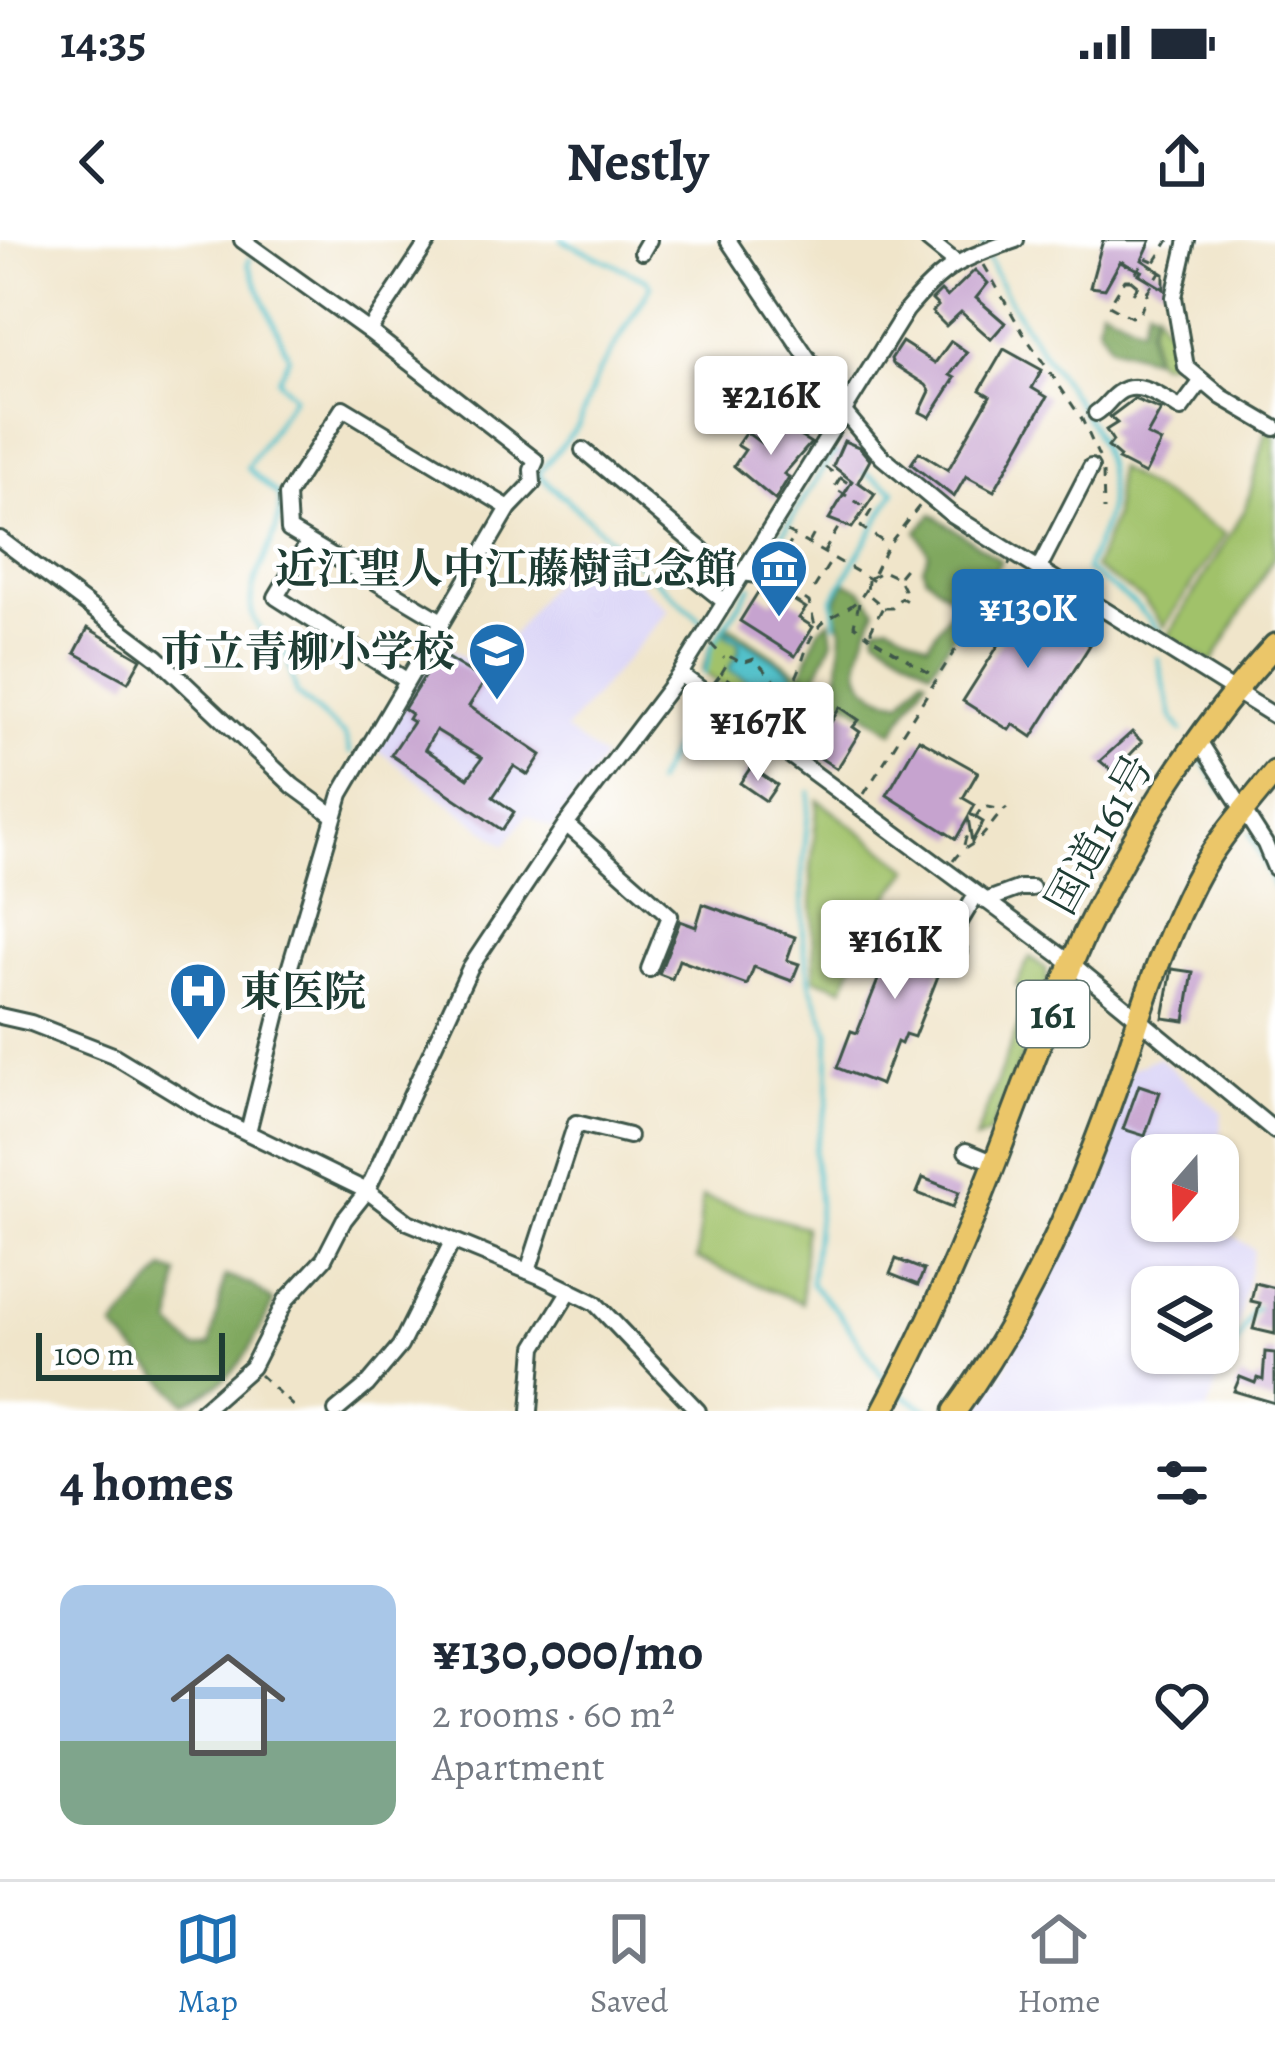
<!DOCTYPE html>
<html lang="en">
<head>
<meta charset="utf-8">
<style>
	:root { --surface:#fff; --page:#f2f2f3; --text:#1f2937; --muted:#747a83; --line:#e0e1e3; --accent:#1f6fb2 }
	body { margin:0; font-family:Alegreya,"Noto Serif JP",serif; background:var(--page); color:var(--text); height:100vh; display:flex; flex-direction:column; font-size:45px; white-space:nowrap }
	* { box-sizing:border-box; margin:0 }
	p { font-size:39px; color:var(--muted) }
	.icon { flex:none; width:66px; height:66px; fill:none; stroke:currentColor; stroke-width:2; stroke-linecap:round; stroke-linejoin:round }
	.map { position:relative; height:1171px; overflow:hidden }
	.panel { display:flex; flex-direction:column; background:var(--surface); flex:1 }
	.panel>* { flex:none }
	.needle { width:78px; rotate:200deg }
	.tools { position:absolute; left:1131px; top:894px; display:grid; gap:24px }
	.tools a { display:grid; place-items:center; width:108px; height:108px; border-radius:24px; background:var(--surface); box-shadow:0 3px 9px #0004; font-size:60px }
	.scale { position:absolute; left:36px; bottom:30px; width:189px; box-sizing:border-box; padding-left:12px; border:6px solid #1f3d34; border-top:0; font-size:33px; line-height:42px; white-space:nowrap; color:#1f3d34; -webkit-text-stroke:9px #fff; paint-order:stroke }
	.price { position:absolute; translate:-50% -102px; padding:0 27px; border-radius:12px; background:#fff; color:#222; font-size:39px; line-height:78px; filter:drop-shadow(0 3px 6px #0008) }
	.price::after { content:''; position:absolute; left:50%; top:72px; width:36px; height:27px; margin-left:-18px; background:inherit; clip-path:polygon(0 0,100% 0,50% 100%) }
	.price.active { background:var(--accent); color:#fff }
	ul { padding:0; list-style:none }
	li { display:flex; align-items:center; gap:36px; height:300px; padding:0 60px }
	li+li { border-top:3px solid var(--line) }
	li span { display:grid; place-items:center; flex:none; width:336px; height:240px; border-radius:24px; color:#555 }
	li>.icon { margin-inline-start:auto }
	span .icon { width:144px; height:144px; fill:#fffc; stroke-width:1 }
	li b { font-size:51px }
	h2 { display:flex; justify-content:space-between; align-items:center; height:144px; padding:0 60px; font-size:51px }
	.status { display:flex; justify-content:space-between; align-items:center; height:84px; padding:0 60px; background:var(--surface); direction:ltr }
	.status svg { height:33px; fill:currentColor }
	header { display:flex; justify-content:space-between; align-items:center; height:156px; padding:0 60px; background:var(--surface); font-size:54px; font-weight:700 }
	.dock { display:flex; justify-content:space-around; align-items:center; height:168px; border-top:3px solid var(--line); background:var(--surface); font-size:33px; color:var(--muted) }
	.dock a { display:grid; justify-items:center; gap:6px }
	.dock .active { color:var(--accent) }
	.map>svg:first-child { display:block }
	.built { fill:#dbd6f7; fill-rule:evenodd }
	.green { fill:#a1c26a; stroke:#60804f; stroke-width:3 }
	.forest { fill:#80a85e; stroke:#507249; stroke-width:3 }
	.water { fill:#53c1ca; stroke:#397f7f; stroke-width:3 }
	.lines { fill:none; stroke-linecap:round; stroke-linejoin:round }
	.stream { stroke:#53c1ca; stroke-width:4.5 }
	.building { fill:#c6a3cf; fill-rule:evenodd }
	.minor-casing { stroke:#3e564a; stroke-width:20 }
	.highway-casing { stroke:#3e564a; stroke-width:27 }
	.path { stroke:#3e564a; stroke-width:3; stroke-dasharray:9 9; stroke-linecap:butt }
	.minor { stroke:#fff; stroke-width:14 }
	.highway { stroke:#ebc669; stroke-width:21 }
	.labels { text-anchor:middle; dominant-baseline:central; stroke-width:9; stroke-linejoin:round; paint-order:stroke }
	.shield { fill:#fff; stroke:#627771; stroke-width:3 }
	.shield-label { font-size:39px; font-weight:bold; fill:#1f3d34 }
	.poi-label { font-size:42px; font-weight:bold; fill:#1f3d34; stroke:#fff; text-anchor:end }
	.street-label { font-size:42px; fill:#1f3d34; stroke:#fff }
</style>
</head>
<body>
<div class="status"><b>14:35</b><svg viewBox="0 0 49 12"><path d="M0 12V9h3v3zM5 12V6h3v6zM10 12V3h3v9zM15 12V0h3v12zM26 1h20v11H26zM47 4h2v5h-2z"/></svg></div>
<header><svg class="icon" aria-label="back" viewBox="0 0 24 24"><path d="M15 5l-7 7 7 7"/></svg>Nestly<svg class="icon" aria-label="share" viewBox="0 0 24 24"><path d="M12 15V3M7 8l5-5 5 5M5 13v7h14v-7"/></svg></header>
<div class="map">
<svg width="1275" height="1171" viewBox="0 0 1275 1171">
	<rect width="100%" height="100%" fill="#fff"/>
	<filter id="ink" filterUnits="userSpaceOnUse"><feTurbulence type="fractalNoise" baseFrequency=".00833" numOctaves="2"/><feDisplacementMap in="SourceGraphic" scale="24" xChannelSelector="R" yChannelSelector="G"/><feConvolveMatrix kernelMatrix="1 2 1 2 8 2 1 2 1" color-interpolation-filters="sRGB"/></filter>
	<filter id="wash" filterUnits="userSpaceOnUse"><feTurbulence type="fractalNoise" baseFrequency=".004" numOctaves="4" result="noise"/><feDisplacementMap in="SourceGraphic" scale="48" xChannelSelector="R" yChannelSelector="G"/><feGaussianBlur stdDeviation="2.7" result="paint"/><feColorMatrix in="noise" values="0 0 0 0 0 0 0 0 0 0 0 0 0 0 0 0 0 1.4 0 .05"/><feComposite in="paint" operator="in"/></filter>
	<g filter="url(#wash)">
		<rect width="100%" height="100%" fill="#f0e5ca"/>
		<g class="built">
			<polygon points="587,295 669,370 565,490 603,518 553,589 527,575 505,605 375,508 441,402 485,432"/>
			<path d="M1158,817L1222,872L1218,920V915H1152V981H1213L1254,1010L1238,1084L1207,1171H975L1004,1132L1060,1016L1130,830ZM1152,1047H1218V1113H1152Z"/>
		</g>
		<g class="green">
			<polygon points="1156,70 1163,85 1172,84 1179,120 1159,123 1154,118 1150,89"/>
			<polygon points="1267,189 1275,195 1275,315 1212,423 1168,396 1246,268"/>
			<polygon points="1117,228 1225,294 1164,387 1143,359 1094,328 1114,277"/>
			<polygon points="726,383 832,455 812,514 702,431 710,407"/>
			<polygon points="818,560 910,629 869,683 843,748 815,738 811,630"/>
			<polygon points="1030,717 1046,729 1049,756 989,894 975,900 1027,763 1024,752 1016,745"/>
			<polygon points="702,957 805,987 802,1063 697,1019"/>
		</g>
		<g class="forest">
			<polygon points="1148,66 1155,71 1148,89 1152,118 1110,106 1098,85 1101,67 1141,87"/>
			<polygon points="932,274 1001,321 931,430 876,395 877,386 889,383 928,404 956,361 925,336 923,327 929,314 917,291"/>
			<path d="M845,342L861,349L876,369C859,411 839,450 902,462L923,436L927,438L893,492L802,432L819,389L830,380L833,400L816,436L832,448L838,444L842,390L834,367Z"/>
			<path d="M164,1029L178,1034L172,1086L196,1109L210,1106L225,1036L252,1045L273,1062C250,1112 238,1139 186,1163L114,1089Z"/>
		</g>
		<path class="water" d="M728,389L790,430L798,443L823,460L818,466L809,460L793,468L759,454L744,438L729,430C731,419 742,417 738,402L725,395Z"/>
		<g class="lines">
			<g class="stream">
				<polyline points="562,0 647,40 651,46 598,134 578,186 538,234 703,382"/>
				<path d="M982,0C993,35 1014,69 1034,100C1066,150 1112,195 1109,259C1108,284 1094,306 1086,330L1135,364L1159,391"/>
				<path d="M250,19L248,24L289,117L278,140L294,156L247,228L279,256C288,317 207,360 286,415L297,454L345,496L350,513"/>
				<polyline points="762,327 833,213 840,217"/>
				<polyline points="836,384 833,359 895,251 860,229"/>
				<polyline points="1158,419 1172,477 1182,491"/>
				<polyline points="705,433 711,408 751,346"/>
				<polyline points="810,511 823,466 818,461"/>
				<polyline points="1198,514 1223,551"/>
				<polyline points="655,544 695,465"/>
				<polyline points="810,552 802,638 804,707 811,746 829,792 828,863 814,911 819,965 811,1044 838,1072 883,1137"/>
				<polyline points="1250,593 1275,648"/>
				<polyline points="1220,1138 1254,1068 1260,1069"/>
				<polyline points="900,1153 929,1171"/>
			</g>
		</g>
		<g id="blocks">
			<g class="building">
				<polygon points="1103,0 1151,0 1142,20 1164,34 1164,49 1139,34 1142,31 1120,22 1105,49 1090,47"/>
				<polygon points="975,30 988,43 976,58 1005,83 991,99 961,72 946,86 932,72 938,66 932,60 941,51 947,57"/>
				<polygon points="951,101 967,112 950,135 955,138 930,177 920,172 930,151 926,145 893,124 891,119 902,102 935,123"/>
				<polygon points="1004,109 1042,130 1032,148 1047,157 994,251 966,236 954,257 911,224 919,212 948,230 990,156 980,150"/>
				<polygon points="1134,159 1161,170 1147,195 1161,202 1145,234 1118,220 1120,217 1108,207 1113,201 1106,190 1117,183 1110,177"/>
				<polygon points="776,182 811,203 784,234 789,237 775,260 734,226 745,210 737,205 746,192 761,203"/>
				<polygon points="844,201 859,207 870,220 858,242 875,254 852,288 829,279 852,241 833,226"/>
				<polygon points="779,351 806,368 799,378 813,387 795,416 740,381 758,352 773,362"/>
				<polygon points="1059,368 1085,384 1077,397 1090,405 1032,497 1013,484 1009,490 963,461 1003,398 990,389 996,380 1015,393 1026,375 1047,388"/>
				<polygon points="88,388 141,419 128,442 75,413"/>
				<path d="M439,413L485,441L469,466L541,515L528,535L514,526L493,557L514,572L502,590L391,515L413,482L408,479L411,474L404,469ZM436,490L482,518L468,538L425,509Z"/>
				<polygon points="840,467 859,480 853,487 860,492 837,529 816,515 816,508"/>
				<polygon points="1132,492 1142,502 1127,518 1139,528 1126,543 1100,521"/>
				<polygon points="919,499 978,532 963,558 975,565 970,574 983,582 972,602 968,578 956,599 887,555"/>
				<polygon points="751,527 777,545 766,561 740,543"/>
				<polygon points="703,664 795,697 787,720 799,724 792,741 754,727 747,745 679,720 672,739 659,734 680,681 696,687"/>
				<polygon points="915,675 938,683 932,701 938,703 931,722 942,726 914,797 905,794 901,804 897,802 881,845 837,828 851,791 857,793 899,687 909,692"/>
				<polygon points="1172,729 1193,732 1185,781 1163,778"/>
				<polygon points="1139,845 1160,852 1145,896 1123,889"/>
				<polygon points="923,938 959,952 953,967 917,953"/>
				<polygon points="896,1019 924,1030 918,1045 890,1034"/>
				<polygon points="1255,1043 1275,1048 1275,1094 1253,1089 1260,1063 1251,1061"/>
				<polygon points="1265,1112 1275,1113 1275,1163 1234,1151 1240,1137 1255,1143 1257,1138 1263,1140"/>
			</g>
		</g>
	</g>
	<g filter="url(#ink)">
		<use href="#blocks" fill-opacity="0" stroke="#3e564a" stroke-width="3"/>
		<g class="lines">
			<defs>
				<g id="minor">
					<polyline points="242,0 369,91 536,221 532,230 533,243 509,268 341,554 288,733 248,892"/>
					<polyline points="728,0 844,172 882,217 952,275 1275,476"/>
					<polyline points="928,0 954,21"/>
					<polyline points="1187,0 1174,57 1186,127 1222,157 1275,188"/>
					<polyline points="642,12 649,0"/>
					<polyline points="369,91 429,0"/>
					<path d="M1096,173C1106,167 1109,159 1118,153C1138,138 1164,159 1181,169L1201,142"/>
					<polyline points="583,210 702,310 691,335 725,362"/>
					<polyline points="0,299 157,417 293,546 334,576"/>
					<polyline points="308,303 276,357 406,440"/>
					<polyline points="1039,328 1091,227"/>
					<polyline points="743,333 771,337 780,333"/>
					<polyline points="440,380 289,290 287,255 343,168 509,268"/>
					<polyline points="680,434 1072,724 1275,891"/>
					<polyline points="1199,501 1265,604 1275,628"/>
					<polyline points="566,584 670,676 649,729"/>
					<polyline points="985,661 1020,648 1032,648"/>
					<polyline points="960,712 952,695 976,655"/>
					<polyline points="0,776 31,783 113,815 215,877 367,951 408,982 542,1037 595,1063 698,1171"/>
					<polyline points="966,911 995,923"/>
					<polyline points="528,1031 576,883 629,896"/>
					<path d="M202,1171L252,1127L286,1060L324,1019L344,980L367,951L470,728L566,584L680,434L906,71C944,25 961,19 1016,0"/>
					<polyline points="336,1171 367,1145 400,1106 452,1002"/>
					<polyline points="530,1171 535,1107 570,1050"/>
				</g>
				<g id="highway">
					<path d="M883,1171C932,1080 972,985 1008,888C1033,823 1056,756 1085,693C1135,589 1197,490 1275,405"/>
					<path d="M955,1171C1032,1066 1089,930 1130,806C1147,752 1167,695 1193,644C1214,603 1247,567 1275,532"/>
				</g>
			</defs>
			<use href="#minor" class="minor-casing"/>
			<use href="#highway" class="highway-casing"/>
			<g class="path">
				<polyline points="1122,21 1136,31"/>
				<polyline points="984,25 1023,93 1082,179 1099,217"/>
				<polyline points="1131,40 1125,40 1109,65 1131,77 1140,74 1148,51"/>
				<polyline points="1138,46 1131,40 1146,18 1153,21"/>
				<polyline points="1133,53 1138,46 1148,51 1160,32 1155,22 1169,0"/>
				<polyline points="825,227 848,243"/>
				<polyline points="1103,232 1104,270"/>
				<polyline points="840,238 834,248 871,271 861,287 888,305"/>
				<polyline points="787,292 879,344"/>
				<polyline points="809,303 815,292"/>
				<polyline points="786,310 795,296"/>
				<polyline points="824,312 838,288"/>
				<polyline points="874,333 888,305 921,264"/>
				<polyline points="899,336 908,325"/>
				<polyline points="870,338 883,331 898,338 904,350 901,358"/>
				<polyline points="868,340 867,353 883,367 871,390 872,398 934,436"/>
				<polyline points="783,345 796,353"/>
				<polyline points="766,348 769,356 777,355"/>
				<polyline points="814,348 831,321"/>
				<polyline points="792,359 796,353 809,362 816,389"/>
				<polyline points="859,363 854,385 870,397"/>
				<polyline points="884,368 892,368 901,358 907,361"/>
				<polyline points="711,404 724,418"/>
				<polyline points="721,434 731,417 742,423 754,419 785,451 773,467"/>
				<polyline points="714,443 721,434 759,463 770,464 778,475"/>
				<path d="M785,451C804,435 801,411 815,392C828,372 855,372 866,349"/>
				<polyline points="773,486 780,476 791,480 799,469 808,476 800,487 806,493 798,505"/>
				<polyline points="864,554 1010,323"/>
				<polyline points="975,578 983,566 1003,570"/>
				<polyline points="964,605 968,590"/>
				<path d="M953,621C961,609 968,608 978,600C989,590 995,577 1007,568"/>
				<polyline points="260,1135 298,1171"/>
			</g>
			<use href="#minor" class="minor"/>
			<use href="#highway" class="highway"/>
		</g>
	</g>
	<defs>
		<symbol id="museum-pin" viewBox="-11 -11 22 30"><path d="M0 17L-7.5 6A9.5 9.5 0 1 1 7.5 6Z" fill="#1f6fb2" stroke="#fff"/><path d="M0-6L6-3V-2H-6V-3ZM-5-1h2V3h-2ZM-1-1h2V3h-2ZM3-1h2V3H3ZM-6 4H6V6H-6Z" fill="#fff"/></symbol>
		<symbol id="school-pin" viewBox="-11 -11 22 30"><path d="M0 17L-7.5 6A9.5 9.5 0 1 1 7.5 6Z" fill="#1f6fb2" stroke="#fff"/><path d="M0-5L7-2L0 1L-7-2ZM-4 1L0 2.5L4 1V4Q0 6-4 4Z" fill="#fff"/></symbol>
		<symbol id="hospital-pin" viewBox="-11 -11 22 30"><path d="M0 17L-7.5 6A9.5 9.5 0 1 1 7.5 6Z" fill="#1f6fb2" stroke="#fff"/><path d="M-5-5h3v3.5h4V-5h3V5h-3V1.5h-4V5h-3Z" fill="#fff"/></symbol>
	</defs>
	<g fill-rule="evenodd">
		<use href="#museum-pin" x="746" y="295" width="66" height="90"/>
		<use href="#school-pin" x="464" y="378" width="66" height="90"/>
		<use href="#hospital-pin" x="165" y="718" width="66" height="90"/>
	</g>
	<g class="labels">
		<rect class="shield" x="1017" y="741" width="72" height="66" rx="9"/>
		<g class="shield-label">
			<text x="1053" y="774">161</text>
		</g>
		<g class="poi-label">
			<text x="737" y="328">近江聖人中江藤樹記念館</text>
			<text x="455" y="411">市立青柳小学校</text>
			<text x="240" y="751" text-anchor="start">東医院</text>
		</g>
		<g class="street-label">
			<text transform="translate(1099 594) rotate(-61)">国道161号</text>
		</g>
	</g>
</svg>
<div class="tools">
<a><svg class="needle" viewBox="-14 -14 28 28"><path d="M0-13l5 13h-10z" fill="#e53935"/><path d="M0 13l5-13h-10z" fill="#747a83"/></svg></a>
<a><svg class="icon" aria-label="layers" viewBox="0 0 24 24"><path d="M12 4l9 5-9 5-9-5zM3 14l9 5 9-5"/></svg></a>
</div>
<div class="scale">100 m</div>
<b class="price" style="left:771px;top:218px">¥216K</b>
<b class="price active" style="left:1028px;top:431px">¥130K</b>
<b class="price" style="left:758px;top:544px">¥167K</b>
<b class="price" style="left:895px;top:762px">¥161K</b>
</div>
<section class="panel">
<h2>4 homes<svg class="icon" aria-label="filters" viewBox="0 0 24 24"><path d="M4 7h16M4 17h16"/><circle cx="9" cy="7" r="2"/><circle cx="15" cy="17" r="2"/></svg></h2>
<ul>
<li><span style="background:linear-gradient(#a9c7e8 65%,#7fa58c 0)"><svg class="icon" aria-label="home" viewBox="0 0 24 24"><path d="M3 11l9-7 9 7M6 9v11h12V9"/></svg></span><div><b>¥130,000/mo</b><p>2 rooms · 60 m²</p><p>Apartment</p></div><svg class="icon" aria-label="heart" viewBox="0 0 24 24"><path d="M12 20l-8-8c-3-5 5-10 8-4 3-6 11-1 8 4z"/></svg></li>
</ul>
</section>
<nav class="dock">
<a class="active"><svg class="icon" aria-label="map" viewBox="0 0 24 24"><path d="M3 6l6-2 6 2 6-2v14l-6 2-6-2-6 2zM9 4v14M15 6v14"/></svg>Map</a>
<a><svg class="icon" aria-label="saved" viewBox="0 0 24 24"><path d="M7 4h10v16l-5-4-5 4z"/></svg>Saved</a>
<a><svg class="icon" aria-label="home" viewBox="0 0 24 24"><path d="M3 11l9-7 9 7M6 9v11h12V9"/></svg>Home</a>
</nav>
</body>
</html>
